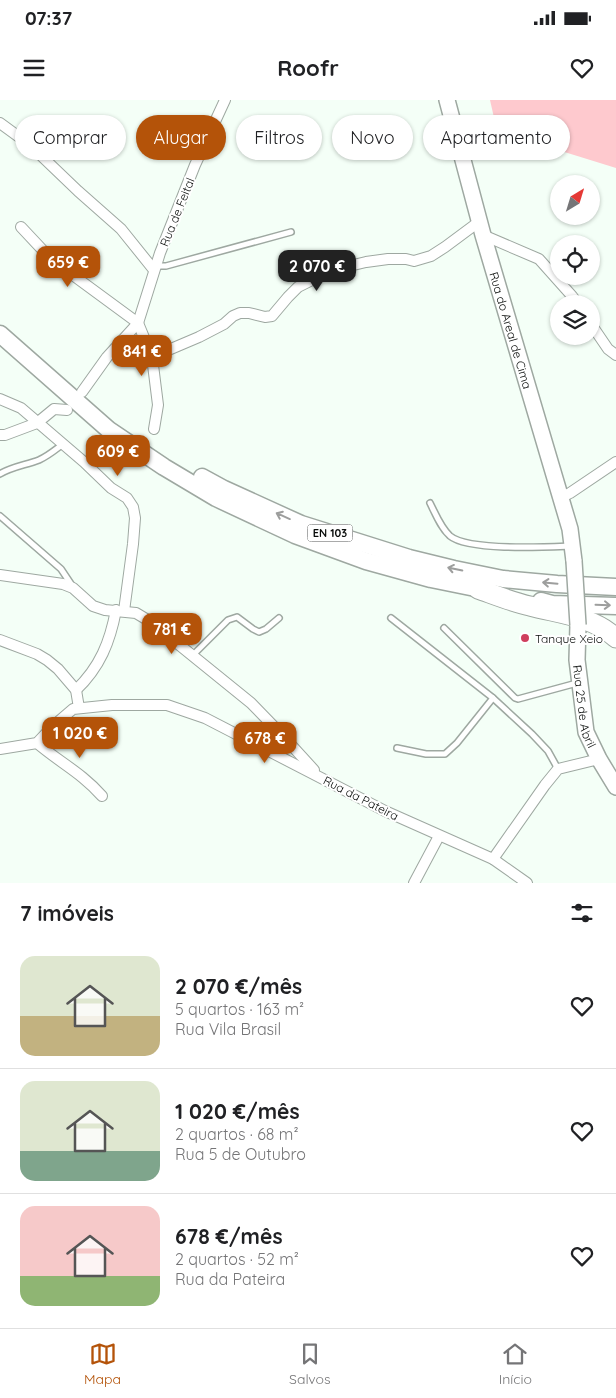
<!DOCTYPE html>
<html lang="pt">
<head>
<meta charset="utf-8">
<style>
	:root { --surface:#fff; --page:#f6f6f6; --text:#202124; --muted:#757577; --line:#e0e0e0; --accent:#b45309 }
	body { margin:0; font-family:Quicksand,sans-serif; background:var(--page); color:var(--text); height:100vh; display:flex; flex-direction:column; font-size:19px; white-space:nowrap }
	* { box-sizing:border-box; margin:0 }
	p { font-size:16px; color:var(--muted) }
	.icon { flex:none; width:28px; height:28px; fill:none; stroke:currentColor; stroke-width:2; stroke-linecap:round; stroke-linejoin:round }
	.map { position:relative; height:783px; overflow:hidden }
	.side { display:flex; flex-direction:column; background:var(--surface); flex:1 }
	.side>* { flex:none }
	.top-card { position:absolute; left:15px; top:15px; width:586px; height:45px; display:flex; gap:10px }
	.needle { width:32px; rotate:38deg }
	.buttons { position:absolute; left:550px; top:75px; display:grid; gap:10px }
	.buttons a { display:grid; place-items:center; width:50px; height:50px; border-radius:50%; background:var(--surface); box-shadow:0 1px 4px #0004; font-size:25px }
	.price { position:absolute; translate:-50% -42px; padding:0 11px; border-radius:10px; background:var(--accent); color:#fff; font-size:16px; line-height:32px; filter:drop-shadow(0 1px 2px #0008) }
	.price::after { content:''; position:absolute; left:50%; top:30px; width:15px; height:11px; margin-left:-8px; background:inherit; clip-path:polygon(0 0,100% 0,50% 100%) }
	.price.selected { background:#222; color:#fff }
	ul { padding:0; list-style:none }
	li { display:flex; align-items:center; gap:15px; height:125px; padding:0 20px }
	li+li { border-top:1px solid var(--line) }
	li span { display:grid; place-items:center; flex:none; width:140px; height:100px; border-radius:15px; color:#555 }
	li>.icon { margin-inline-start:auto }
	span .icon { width:60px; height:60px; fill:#fffc; stroke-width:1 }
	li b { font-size:21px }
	h2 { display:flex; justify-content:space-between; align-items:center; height:60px; padding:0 20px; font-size:21px }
	.pill { padding:0 18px; border-radius:22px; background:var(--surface); box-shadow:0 1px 4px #0004; font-size:18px; line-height:45px }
	.pill.selected { background:var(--accent); color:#fff }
	.status { display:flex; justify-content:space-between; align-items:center; height:35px; padding:0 25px; background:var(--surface); direction:ltr }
	.status svg { height:14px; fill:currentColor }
	header { display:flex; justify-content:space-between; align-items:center; height:65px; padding:0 20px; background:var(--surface); font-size:22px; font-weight:700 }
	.tab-bar { display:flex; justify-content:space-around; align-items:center; height:70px; border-top:1px solid var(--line); background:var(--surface); font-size:14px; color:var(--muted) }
	.tab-bar a { display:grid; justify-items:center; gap:2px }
	.tab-bar .selected { color:var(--accent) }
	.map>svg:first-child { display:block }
	.green { fill:#fec9ce }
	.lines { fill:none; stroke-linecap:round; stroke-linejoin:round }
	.lane-casing { stroke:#9ea8a1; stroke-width:8 }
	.street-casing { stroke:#9ea8a1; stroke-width:12 }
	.secondary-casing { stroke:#9ea8a1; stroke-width:18 }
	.primary-casing { stroke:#9ea8a1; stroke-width:19 }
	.highway-casing { stroke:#9ea8a1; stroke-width:21 }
	.lane { stroke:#fff; stroke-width:5 }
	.street { stroke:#fff; stroke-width:10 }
	.secondary { stroke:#fff; stroke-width:15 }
	.primary { stroke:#fff; stroke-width:16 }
	.highway { stroke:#fff; stroke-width:19 }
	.secondary-bridge-casing { stroke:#9ea8a1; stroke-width:18; stroke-linecap:butt }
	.secondary-bridge { stroke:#fff; stroke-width:15 }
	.oneway { stroke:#9d9e9d }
	.poi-dot { fill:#cf3f5d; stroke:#fff; stroke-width:2 }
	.labels { text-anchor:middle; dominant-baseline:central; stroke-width:4; stroke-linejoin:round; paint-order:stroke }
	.shield { fill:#fff; stroke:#535554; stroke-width:1 }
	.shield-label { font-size:11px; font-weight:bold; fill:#090c0a }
	.street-label { font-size:12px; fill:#090c0a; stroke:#fff }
	.poi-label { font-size:12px; fill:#090c0a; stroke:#fff; text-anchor:start }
</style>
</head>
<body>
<div class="status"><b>07:37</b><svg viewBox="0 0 49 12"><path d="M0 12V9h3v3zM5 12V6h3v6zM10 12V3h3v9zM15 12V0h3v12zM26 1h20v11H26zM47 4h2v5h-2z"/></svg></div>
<header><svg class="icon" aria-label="menu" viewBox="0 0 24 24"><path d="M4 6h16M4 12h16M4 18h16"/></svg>Roofr<svg class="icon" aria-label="heart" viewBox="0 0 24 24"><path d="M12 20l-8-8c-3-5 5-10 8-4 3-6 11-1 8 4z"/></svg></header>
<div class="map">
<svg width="616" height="783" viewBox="0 0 616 783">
	<rect width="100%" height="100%" fill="#f4fff7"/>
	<polygon class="green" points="490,0 616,0 616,68 497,31"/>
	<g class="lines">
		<defs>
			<g id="lane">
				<polyline points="156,166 166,166 291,132"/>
				<path d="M0,374C11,367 26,365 39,360C48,356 55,350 63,344"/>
				<path d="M430,403C436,415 441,428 450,436C468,451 545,447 569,446"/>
				<polyline points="0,416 61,469 73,487"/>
				<polyline points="391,518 493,598 532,634 548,651 558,669"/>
				<polyline points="444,528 515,598 518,599 577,583"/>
				<polyline points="192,556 228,520 237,517 253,529 259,532 266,529 279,518"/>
				<polyline points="397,648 426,654 445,654 457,643 493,598"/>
			</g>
			<g id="street">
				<polyline points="0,23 30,45 78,91 121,129 154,170"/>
				<polyline points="21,127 51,159 138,223 152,257 158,305 154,329"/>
				<polyline points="483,135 539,159 572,196 578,204"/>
				<polyline points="591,224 608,249 616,255"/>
				<polyline points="152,257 199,237 224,224 233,216 240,213 249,213 265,217 272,216 288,197 298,187 322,175 341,168 366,162 388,159 406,159 414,161 431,156 445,147 480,121"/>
				<polyline points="82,292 107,257 138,223 160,153 195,65 225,0"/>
				<polyline points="0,299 21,308 84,362 111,388 127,398 133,407 135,418 133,444 124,511"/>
				<polyline points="0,335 5,335 37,323 54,309 67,310"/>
				<polyline points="560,398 570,393 616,362"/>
				<polyline points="0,475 63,484 73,488 93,506 105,510 136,513 151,522 251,603 283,636 314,670"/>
				<polyline points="0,540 37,554 47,560 58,569 76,590 79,608"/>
				<path d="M76,590C100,567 110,542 116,510"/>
				<path d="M37,643C59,662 82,673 102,696"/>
				<polyline points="0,649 37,643 52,627 73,609 112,605 167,605 205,618 385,711 493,759 527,783"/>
				<polyline points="493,759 545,685 558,669 599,659"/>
				<polyline points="414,783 439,736"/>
			</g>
			<g id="secondary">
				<path id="s1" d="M447,0L483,135L570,429L574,461"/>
				<path id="s2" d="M578,525L577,560L586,632L599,659L616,687"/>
			</g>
			<g id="primary">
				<polyline points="0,234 109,330 164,367 216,398 295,435 366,461 431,479 490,491"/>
				<polyline points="202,377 224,389 301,424 409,458 454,469 503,479 557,484 616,487"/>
				<polyline points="541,501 552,504 616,506"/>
			</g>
			<path id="highway" d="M478,489C495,495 512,502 530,506C560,514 592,516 616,538"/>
		</defs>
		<use href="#lane" class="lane-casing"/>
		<use href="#street" class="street-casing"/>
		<use href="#secondary" class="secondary-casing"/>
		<use href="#primary" class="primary-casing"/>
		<use href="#highway" class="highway-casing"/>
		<use href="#lane" class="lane"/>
		<use href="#street" class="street"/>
		<use href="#secondary" class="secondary"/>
		<use href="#primary" class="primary"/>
		<use href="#highway" class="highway"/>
		<defs>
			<polyline id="secondary-bridge" points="574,461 578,525"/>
		</defs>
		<use href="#secondary-bridge" class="secondary-bridge-casing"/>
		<use href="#secondary-bridge" class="secondary-bridge"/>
	</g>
	<defs><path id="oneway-shaft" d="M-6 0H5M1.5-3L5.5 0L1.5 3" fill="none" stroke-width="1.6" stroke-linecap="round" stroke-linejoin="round" transform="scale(1.25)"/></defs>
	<g class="oneway">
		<use href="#oneway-shaft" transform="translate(283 416) rotate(-156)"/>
		<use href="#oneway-shaft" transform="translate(455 469) rotate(-168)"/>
		<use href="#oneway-shaft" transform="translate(550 483) rotate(-175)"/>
		<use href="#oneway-shaft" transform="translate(603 505) rotate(2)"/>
	</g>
	<circle class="poi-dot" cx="525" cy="538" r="5"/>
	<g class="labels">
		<rect class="shield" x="307.5" y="424.5" width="45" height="17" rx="4"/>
		<g class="shield-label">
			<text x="330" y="433">EN 103</text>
		</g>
		<g class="street-label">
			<text transform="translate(177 112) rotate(-68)">Rua de Feital</text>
			<text stroke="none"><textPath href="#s1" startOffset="239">Rua do Areal de Cima</textPath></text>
			<text stroke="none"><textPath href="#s2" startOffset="82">Rua 25 de Abril</textPath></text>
			<text transform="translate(361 698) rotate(27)">Rua da Pateira</text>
		</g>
		<g class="poi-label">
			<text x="535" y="538">Tanque Xeio</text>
		</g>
	</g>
</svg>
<div class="buttons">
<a><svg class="needle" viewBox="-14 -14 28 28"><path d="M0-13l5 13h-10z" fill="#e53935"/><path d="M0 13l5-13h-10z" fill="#757577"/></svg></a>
<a><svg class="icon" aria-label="locate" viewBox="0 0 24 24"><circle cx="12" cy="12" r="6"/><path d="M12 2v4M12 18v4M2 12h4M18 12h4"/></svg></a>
<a><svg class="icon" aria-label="layers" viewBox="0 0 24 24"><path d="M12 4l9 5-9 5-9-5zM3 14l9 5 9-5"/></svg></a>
</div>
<b class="price" style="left:68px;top:188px">659 €</b>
<b class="price selected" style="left:317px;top:192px">2 070 €</b>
<b class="price" style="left:142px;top:277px">841 €</b>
<b class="price" style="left:118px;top:377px">609 €</b>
<b class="price" style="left:172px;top:555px">781 €</b>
<b class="price" style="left:80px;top:659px">1 020 €</b>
<b class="price" style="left:265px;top:664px">678 €</b>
<div class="top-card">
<a class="pill">Comprar</a>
<a class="pill selected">Alugar</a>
<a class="pill">Filtros</a>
<a class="pill">Novo</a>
<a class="pill">Apartamento</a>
</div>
</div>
<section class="side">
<h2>7 imóveis<svg class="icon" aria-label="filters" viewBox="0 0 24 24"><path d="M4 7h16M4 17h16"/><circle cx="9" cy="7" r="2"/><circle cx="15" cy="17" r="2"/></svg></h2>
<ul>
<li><span style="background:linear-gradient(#dfe7d0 60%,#c2b280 0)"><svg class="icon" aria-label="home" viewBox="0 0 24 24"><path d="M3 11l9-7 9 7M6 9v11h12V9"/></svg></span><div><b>2 070 €/mês</b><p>5 quartos · 163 m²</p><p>Rua Vila Brasil</p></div><svg class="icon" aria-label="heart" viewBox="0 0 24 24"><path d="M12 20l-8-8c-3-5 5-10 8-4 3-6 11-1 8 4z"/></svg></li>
<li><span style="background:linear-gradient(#dfe7d0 70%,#7fa58c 0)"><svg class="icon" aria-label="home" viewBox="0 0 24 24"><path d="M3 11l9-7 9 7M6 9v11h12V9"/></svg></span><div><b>1 020 €/mês</b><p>2 quartos · 68 m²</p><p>Rua 5 de Outubro</p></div><svg class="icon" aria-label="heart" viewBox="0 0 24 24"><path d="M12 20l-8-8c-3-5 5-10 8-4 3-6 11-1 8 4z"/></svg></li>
<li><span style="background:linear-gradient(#f6c9c9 70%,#8fb573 0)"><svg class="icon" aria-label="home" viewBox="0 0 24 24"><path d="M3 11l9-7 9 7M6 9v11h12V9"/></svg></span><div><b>678 €/mês</b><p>2 quartos · 52 m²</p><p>Rua da Pateira</p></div><svg class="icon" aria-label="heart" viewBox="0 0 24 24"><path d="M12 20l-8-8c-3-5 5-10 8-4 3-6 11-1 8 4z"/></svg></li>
</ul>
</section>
<nav class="tab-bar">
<a class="selected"><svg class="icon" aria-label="map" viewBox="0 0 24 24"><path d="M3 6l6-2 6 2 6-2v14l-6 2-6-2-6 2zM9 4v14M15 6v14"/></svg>Mapa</a>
<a><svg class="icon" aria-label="saved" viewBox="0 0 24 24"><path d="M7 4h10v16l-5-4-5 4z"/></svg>Salvos</a>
<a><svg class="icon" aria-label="home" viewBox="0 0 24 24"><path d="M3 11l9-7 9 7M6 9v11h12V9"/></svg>Início</a>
</nav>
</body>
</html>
